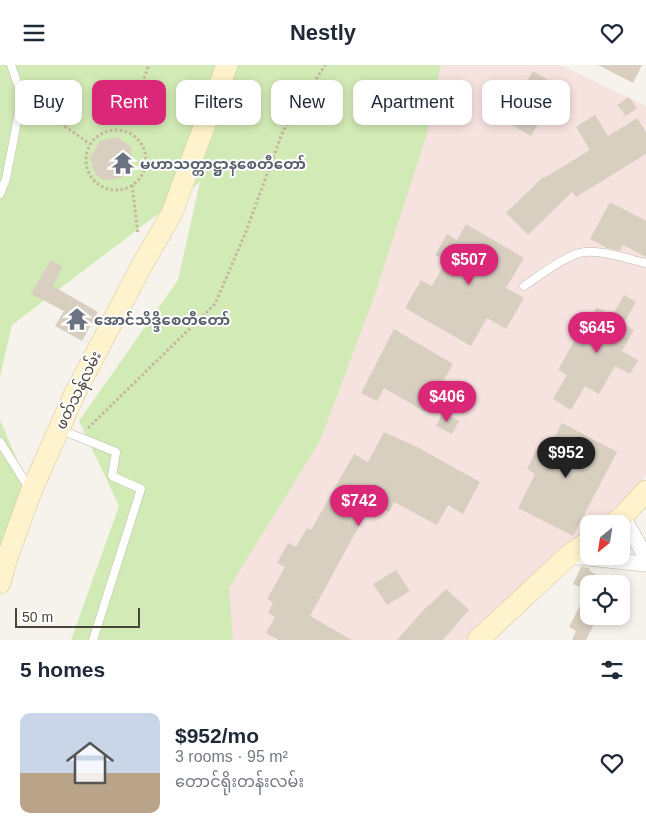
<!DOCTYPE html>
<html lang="en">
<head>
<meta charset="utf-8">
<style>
	:root { --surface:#fff; --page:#f2f2f3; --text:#1f2937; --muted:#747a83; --line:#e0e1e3; --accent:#db2777 }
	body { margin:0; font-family:Helvetica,"Noto Sans Myanmar",sans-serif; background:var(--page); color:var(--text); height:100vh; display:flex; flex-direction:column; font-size:19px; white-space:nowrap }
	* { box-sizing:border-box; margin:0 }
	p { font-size:16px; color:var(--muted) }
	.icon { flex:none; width:28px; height:28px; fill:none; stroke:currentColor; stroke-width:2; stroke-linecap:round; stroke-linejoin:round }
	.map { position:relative; height:575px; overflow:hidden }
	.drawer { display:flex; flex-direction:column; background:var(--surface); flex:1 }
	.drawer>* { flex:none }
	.top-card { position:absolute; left:15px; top:15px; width:616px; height:45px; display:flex; gap:10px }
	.needle { width:32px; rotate:210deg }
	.fabs { position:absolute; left:580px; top:450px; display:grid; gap:10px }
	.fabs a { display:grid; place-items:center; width:50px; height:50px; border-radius:10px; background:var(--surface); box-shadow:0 2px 8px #0003; font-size:25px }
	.scale { position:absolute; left:15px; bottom:12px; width:125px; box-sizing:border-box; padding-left:5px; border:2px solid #4b4439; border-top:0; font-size:14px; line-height:18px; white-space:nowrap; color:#4b4439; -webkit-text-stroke:4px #fff; paint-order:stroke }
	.price { position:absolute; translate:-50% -42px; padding:0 11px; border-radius:18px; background:var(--accent); color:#fff; font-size:16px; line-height:32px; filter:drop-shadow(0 1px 2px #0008) }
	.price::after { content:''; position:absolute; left:50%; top:30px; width:15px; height:11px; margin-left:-8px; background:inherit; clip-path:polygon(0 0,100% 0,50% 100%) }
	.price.on { background:#222; color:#fff }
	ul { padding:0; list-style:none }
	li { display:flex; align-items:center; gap:15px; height:125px; padding:0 20px }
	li+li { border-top:1px solid var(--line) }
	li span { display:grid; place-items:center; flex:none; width:140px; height:100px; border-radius:10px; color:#555 }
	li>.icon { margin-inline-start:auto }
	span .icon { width:60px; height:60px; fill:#fffc; stroke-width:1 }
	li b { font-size:21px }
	h2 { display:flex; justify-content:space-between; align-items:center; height:60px; padding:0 20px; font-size:21px }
	.chip { padding:0 18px; border-radius:10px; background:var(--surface); box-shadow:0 2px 8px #0003; font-size:18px; line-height:45px }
	.chip.on { background:var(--accent); color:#fff }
	header { display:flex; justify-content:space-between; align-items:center; height:65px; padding:0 20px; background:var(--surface); font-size:22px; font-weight:800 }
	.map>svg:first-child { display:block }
	.medical { fill:#f6e3e0 }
	.green { fill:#d2eab5 }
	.building { fill:#d8cfc1 }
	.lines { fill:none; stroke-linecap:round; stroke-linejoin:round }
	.lane-casing { stroke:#c2bbae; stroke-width:9 }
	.street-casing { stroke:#c2bbae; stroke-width:16 }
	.secondary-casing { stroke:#d6c79b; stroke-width:22 }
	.path { stroke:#c4b79f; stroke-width:3; stroke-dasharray:2.5 2.5; stroke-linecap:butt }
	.lane { stroke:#fff; stroke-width:8 }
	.street { stroke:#fff; stroke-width:15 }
	.secondary { stroke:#fff3cd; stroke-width:21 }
	.labels { text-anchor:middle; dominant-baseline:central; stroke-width:4; stroke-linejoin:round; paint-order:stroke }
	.worship-label { font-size:15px; font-weight:bold; fill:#5b616d; stroke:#fff; text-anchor:start }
	.street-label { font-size:15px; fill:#4b4439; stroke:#fff }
</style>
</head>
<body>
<header><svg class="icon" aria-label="menu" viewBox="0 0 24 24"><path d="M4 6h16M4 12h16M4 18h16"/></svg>Nestly<svg class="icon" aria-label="heart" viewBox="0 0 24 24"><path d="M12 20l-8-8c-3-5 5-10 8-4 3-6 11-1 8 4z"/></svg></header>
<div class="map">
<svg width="646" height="575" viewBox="0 0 646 575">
	<rect width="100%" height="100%" fill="#f6f3ec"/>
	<polygon class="medical" points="361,0 560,0 646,41 646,410 640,423 600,459 589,459 589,469 471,575 154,575"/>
	<g class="green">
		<polygon points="0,0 441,0 427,69 373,235 320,376 229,523 233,575 71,575 119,441 79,356 178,215 200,117 12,260 0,312"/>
		<polygon points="0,355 31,427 0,492"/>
	</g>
	<g class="building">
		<polygon points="598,0 642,0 633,18"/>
		<polygon points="533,6 560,22 531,71 503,55"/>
		<polygon points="629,32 637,43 626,51 617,40"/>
		<polygon points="146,39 163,43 160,59 143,55"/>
		<polygon points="595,50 608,71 637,53 646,67 646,89 576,132 572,127 528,170 506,148 543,112 544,113 590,85 576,62"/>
		<polygon points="117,72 131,82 132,97 122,113 103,115 96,110 90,93 100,76"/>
		<polygon points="610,137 646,156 646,192 623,180 620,186 607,183 590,174"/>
		<polygon points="466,159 524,193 506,223 524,233 506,264 487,253 471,281 405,243 421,215 432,221 446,196 435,190 447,169 457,175"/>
		<polygon points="51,195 63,202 53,221 98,247 82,276 55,261 64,246 31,229"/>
		<polygon points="624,230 636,237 623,259 634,265 622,286 638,295 630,309 615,301 599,329 585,321 571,345 553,334 567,310 558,305 578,269 580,270 597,242 612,251"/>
		<polygon points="394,264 453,299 425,347 384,323 377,336 361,328"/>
		<polygon points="443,347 459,356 452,369 436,361"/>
		<polygon points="562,358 617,387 573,471 518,443 535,409 527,404 539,380 548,385"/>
		<polygon points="384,367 417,382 480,417 463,449 448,440 437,460 394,437 389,447 372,437 310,551 352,575 279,575 266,568 275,552 268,548 273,537 267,534 285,502 277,498 288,478 296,482 307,463 311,465 354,389 368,397"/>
		<polygon points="581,502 589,503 589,505 593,508 614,519 589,519 589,551 598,551 586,575 572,575 576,566 569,562 588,525 573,519"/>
		<polygon points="396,505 410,526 387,540 373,519"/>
		<polygon points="446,524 469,545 443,575 397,575 428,540 429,541"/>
	</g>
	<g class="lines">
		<defs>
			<g id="lane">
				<polyline points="0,129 6,114 22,31 11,0"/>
				<path d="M524,221C538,212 568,188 585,187C602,185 628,194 646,198"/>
				<polyline points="59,364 116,387 112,411 141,424 93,575"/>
				<polyline points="0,377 29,423"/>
			</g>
			<g id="street">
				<polyline points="623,451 646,493"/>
				<polyline points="568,491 646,499"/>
			</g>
			<g id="secondary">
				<polyline points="613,459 623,451 646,426"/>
				<polyline points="0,518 7,493 31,427 75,328 142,200 172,148 227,0"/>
				<polyline points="478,575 568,491 589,476"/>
			</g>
		</defs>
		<use href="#lane" class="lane-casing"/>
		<use href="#street" class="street-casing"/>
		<use href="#secondary" class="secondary-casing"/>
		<g class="path">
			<polyline points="32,38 90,79"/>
			<polyline points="130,51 149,0"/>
			<circle cx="116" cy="95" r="30"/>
			<polyline points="132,120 138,169"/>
			<polyline points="88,363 215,239 245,169 283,66 325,0"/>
		</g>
		<use href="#lane" class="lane"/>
		<use href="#street" class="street"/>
		<use href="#secondary" class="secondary"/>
	</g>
	<defs>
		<symbol id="temple-bare" viewBox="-9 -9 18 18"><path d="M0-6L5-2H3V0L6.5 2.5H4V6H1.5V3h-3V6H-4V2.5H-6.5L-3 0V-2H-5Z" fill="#6b7280" stroke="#fff" stroke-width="2.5" paint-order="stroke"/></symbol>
	</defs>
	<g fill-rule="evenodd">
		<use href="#temple-bare" x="107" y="82" width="32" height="32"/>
		<use href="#temple-bare" x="61" y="238" width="32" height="32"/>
	</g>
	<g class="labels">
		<g class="worship-label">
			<text x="140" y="98">မဟာသတ္တာဋ္ဌာနစေတီတော်</text>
			<text x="94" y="254">အောင်သိဒ္ဒိစေတီတော်</text>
		</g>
		<g class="street-label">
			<text transform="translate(78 325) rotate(-64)">ဖတ်သန်လမ်း</text>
		</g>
	</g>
</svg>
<div class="fabs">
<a><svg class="needle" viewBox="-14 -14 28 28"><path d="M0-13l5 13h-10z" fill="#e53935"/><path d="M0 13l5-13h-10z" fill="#747a83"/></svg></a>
<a><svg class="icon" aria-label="locate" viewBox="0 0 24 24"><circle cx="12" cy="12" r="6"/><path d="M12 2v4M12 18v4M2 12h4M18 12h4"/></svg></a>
</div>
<div class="scale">50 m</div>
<b class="price" style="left:469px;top:221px">$507</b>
<b class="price" style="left:597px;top:289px">$645</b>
<b class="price" style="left:447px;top:358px">$406</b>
<b class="price on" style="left:566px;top:414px">$952</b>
<b class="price" style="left:359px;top:462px">$742</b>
<div class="top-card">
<a class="chip">Buy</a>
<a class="chip on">Rent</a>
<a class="chip">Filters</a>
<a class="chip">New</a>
<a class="chip">Apartment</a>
<a class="chip">House</a>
</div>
</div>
<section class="drawer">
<h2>5 homes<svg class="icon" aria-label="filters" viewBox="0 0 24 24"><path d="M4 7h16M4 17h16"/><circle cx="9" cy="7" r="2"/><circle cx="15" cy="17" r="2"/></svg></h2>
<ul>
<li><span style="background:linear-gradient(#c9d6e8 60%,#b9a48a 0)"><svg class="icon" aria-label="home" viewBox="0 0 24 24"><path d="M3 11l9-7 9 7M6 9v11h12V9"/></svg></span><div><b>$952/mo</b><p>3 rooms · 95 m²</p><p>တောင်ရိုးတန်းလမ်း</p></div><svg class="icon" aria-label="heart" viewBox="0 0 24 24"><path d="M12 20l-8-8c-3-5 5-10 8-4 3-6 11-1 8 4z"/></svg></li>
</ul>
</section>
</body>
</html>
